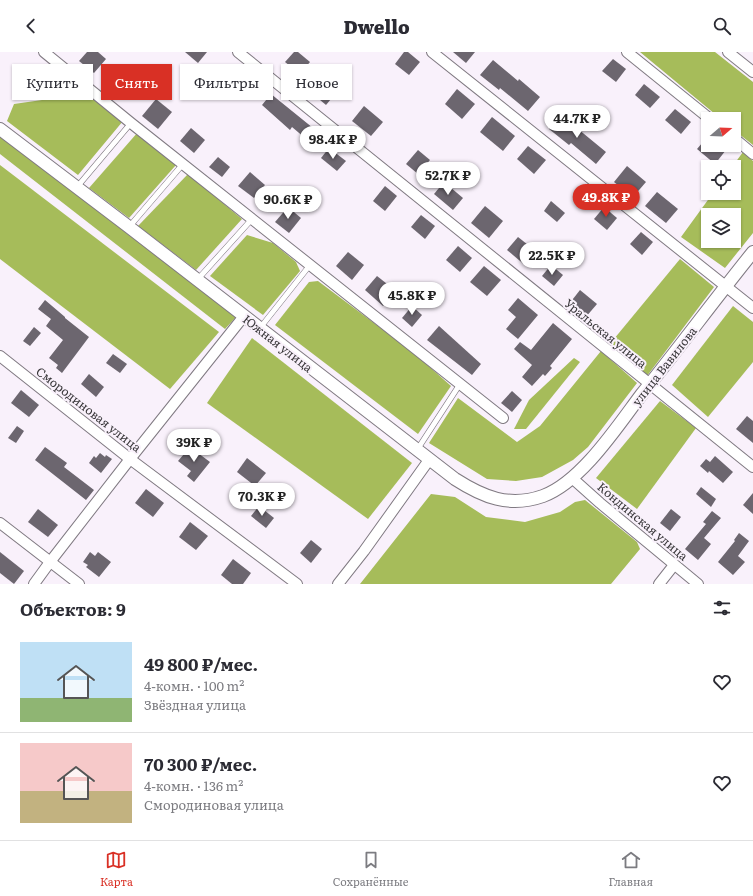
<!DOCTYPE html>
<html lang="ru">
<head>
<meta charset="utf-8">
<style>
	:root { --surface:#fff; --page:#f2f2f3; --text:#2b2b33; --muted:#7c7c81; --line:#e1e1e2; --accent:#d93025 }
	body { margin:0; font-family:Literata,serif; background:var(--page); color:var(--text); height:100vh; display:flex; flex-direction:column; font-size:15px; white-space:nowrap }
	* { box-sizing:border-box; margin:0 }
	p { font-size:13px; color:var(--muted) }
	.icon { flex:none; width:22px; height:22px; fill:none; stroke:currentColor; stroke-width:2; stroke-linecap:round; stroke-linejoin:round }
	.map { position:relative; height:532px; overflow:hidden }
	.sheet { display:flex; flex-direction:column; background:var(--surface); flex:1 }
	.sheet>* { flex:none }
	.banner { position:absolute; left:12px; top:12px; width:400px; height:36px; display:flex; gap:8px }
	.needle { width:26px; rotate:71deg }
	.fabs { position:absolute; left:701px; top:60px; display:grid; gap:8px }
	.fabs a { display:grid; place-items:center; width:40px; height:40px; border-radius:0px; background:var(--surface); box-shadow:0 1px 3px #0004; font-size:20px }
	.price { position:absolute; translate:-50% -34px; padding:0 9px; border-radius:14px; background:#fff; color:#222; font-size:13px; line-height:26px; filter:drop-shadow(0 1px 2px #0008) }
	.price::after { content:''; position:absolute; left:50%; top:24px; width:12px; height:9px; margin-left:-6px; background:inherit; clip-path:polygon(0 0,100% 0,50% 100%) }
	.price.active { background:var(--accent); color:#fff }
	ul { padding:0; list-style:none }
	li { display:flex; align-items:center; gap:12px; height:100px; padding:0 20px }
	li+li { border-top:1px solid var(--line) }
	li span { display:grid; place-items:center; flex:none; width:112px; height:80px; border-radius:0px; color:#555 }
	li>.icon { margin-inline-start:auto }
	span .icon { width:48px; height:48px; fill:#fffc; stroke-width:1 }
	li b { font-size:17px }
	h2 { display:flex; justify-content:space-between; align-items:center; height:48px; padding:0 20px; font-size:17px }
	.chip { padding:0 14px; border-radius:0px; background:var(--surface); box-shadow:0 1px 3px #0004; font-size:14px; line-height:36px }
	.chip.active { background:var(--accent); color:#fff }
	header { display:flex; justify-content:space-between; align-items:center; height:52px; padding:0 20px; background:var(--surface); font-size:18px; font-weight:800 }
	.tabs { display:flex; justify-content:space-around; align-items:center; height:56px; border-top:1px solid var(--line); background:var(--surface); font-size:11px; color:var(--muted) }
	.tabs a { display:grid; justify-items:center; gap:2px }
	.tabs .active { color:var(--accent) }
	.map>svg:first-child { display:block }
	.forest { fill:#a6bc5a; fill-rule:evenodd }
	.building { fill:#6c666f }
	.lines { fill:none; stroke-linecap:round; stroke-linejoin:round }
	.service-casing { stroke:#807a82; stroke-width:6 }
	.minor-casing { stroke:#807a82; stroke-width:12 }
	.tertiary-casing { stroke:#807a82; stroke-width:14 }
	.service { stroke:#fff; stroke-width:5 }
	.minor { stroke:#fff; stroke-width:10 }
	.tertiary { stroke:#fff; stroke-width:12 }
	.labels { text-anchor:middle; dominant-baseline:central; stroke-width:4; stroke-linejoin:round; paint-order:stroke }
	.street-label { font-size:12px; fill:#39373a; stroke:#f9f1fb }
</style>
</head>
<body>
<header><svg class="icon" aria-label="back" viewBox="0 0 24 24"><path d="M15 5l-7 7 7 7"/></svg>Dwello<svg class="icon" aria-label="search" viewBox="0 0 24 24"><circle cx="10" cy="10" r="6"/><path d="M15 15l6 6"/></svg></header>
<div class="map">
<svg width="753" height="532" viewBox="0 0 753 532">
	<rect width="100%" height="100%" fill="#f9f1fb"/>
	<g class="forest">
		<polygon points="640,0 715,0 753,30 753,93 734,78 734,67 721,67"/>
		<polygon points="59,28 73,30 123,69 78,123 7,69 14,52 42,48"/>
		<polygon points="138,80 176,113 129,166 89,136"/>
		<polygon points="0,84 236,265 225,277 0,102"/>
		<path d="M743,100L753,109V181L725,216L681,185L713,141H734V115H732ZM708,163H734V189H708Z"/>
		<polygon points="0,113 219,280 170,337 0,207"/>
		<polygon points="188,122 242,167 196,218 138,174"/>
		<polygon points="247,183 273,191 296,210 300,219 263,263 210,224"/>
		<polygon points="680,207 714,235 647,324 609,293"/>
		<polygon points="318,229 414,301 451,334 418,382 275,273 309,230"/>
		<polygon points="733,254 753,270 753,310 708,365 672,333"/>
		<polygon points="252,286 412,411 368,467 207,351"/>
		<polygon points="601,299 637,331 588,395 573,408 542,425 516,429 487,427 429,391 458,346 517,390 540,374"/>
		<polygon points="574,306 580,310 526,377 514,377 529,348"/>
		<polygon points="660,349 696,376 637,457 596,426"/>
		<polygon points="431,442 455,445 486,465 525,470 560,460 575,450 585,448 637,490 640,497 611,532 360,532"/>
	</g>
	<g class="building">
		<polygon points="87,0 98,0 106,7 94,21 79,9"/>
		<polygon points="185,0 207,0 198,11"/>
		<polygon points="294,0 298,0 310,10 300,22 285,10"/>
		<polygon points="404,0 408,0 420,10 409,23 395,12"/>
		<polygon points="453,0 475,0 466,11"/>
		<polygon points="613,7 626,17 616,30 602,19"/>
		<polygon points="493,8 518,29 519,27 540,45 528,59 500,36 499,38 480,23"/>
		<polygon points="229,17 246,31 238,41 221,27"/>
		<polygon points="118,21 129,29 119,41 109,32"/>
		<polygon points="323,31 336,41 326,53 313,42"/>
		<polygon points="644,32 660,45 650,56 635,43"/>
		<polygon points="457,37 475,52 462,67 445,52"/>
		<polygon points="271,42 313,76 305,86 292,75 290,78 262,53"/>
		<polygon points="156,47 172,60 158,77 142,64"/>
		<polygon points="364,54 383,70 371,84 352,69"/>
		<polygon points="675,57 691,70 681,82 665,68"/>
		<polygon points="561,63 606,100 596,112 571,91 569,93 549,77"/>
		<polygon points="492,65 515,84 503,99 480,80"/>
		<polygon points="191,76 205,88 194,101 180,89"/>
		<polygon points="708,84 708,93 721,93 726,98 715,112 697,97"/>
		<polygon points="528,94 546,108 534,122 517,107"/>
		<polygon points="329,96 346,109 337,119 321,106"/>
		<polygon points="418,98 430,108 418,122 406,112"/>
		<polygon points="218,105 230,115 222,125 209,115"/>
		<polygon points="627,114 646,130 633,145 614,130"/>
		<polygon points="250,120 265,133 254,146 238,134"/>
		<polygon points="444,130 463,146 453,158 434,142"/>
		<polygon points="385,134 397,144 385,159 373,149"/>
		<polygon points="657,140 678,157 666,171 645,154"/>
		<polygon points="551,149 565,161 557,170 544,159"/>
		<polygon points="485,154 503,169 489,186 471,171"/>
		<polygon points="288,155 301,166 289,181 275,170"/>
		<polygon points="604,155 617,166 607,178 594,167"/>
		<polygon points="421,163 435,174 425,187 411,175"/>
		<polygon points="641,180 653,190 642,203 630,192"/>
		<polygon points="518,185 537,200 526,214 507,198"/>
		<polygon points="458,194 472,206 460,220 446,208"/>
		<polygon points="348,200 364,213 352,228 336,214"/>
		<polygon points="551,213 563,223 554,234 542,224"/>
		<polygon points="484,214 501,228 487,244 470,230"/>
		<polygon points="377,224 396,239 383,254 365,238"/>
		<polygon points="580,238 597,252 585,266 569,252"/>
		<polygon points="518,246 538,263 518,287 506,277 516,265 508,258"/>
		<polygon points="45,248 65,265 65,266 89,285 62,321 56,316 58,313 49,306 63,288 46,274 51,267 38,257"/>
		<polygon points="412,254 422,263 412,275 402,266"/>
		<polygon points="553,271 572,287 550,314 552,316 545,324 543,322 532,334 522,325 532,313 514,297 520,290 531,298"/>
		<polygon points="439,274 481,312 472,323 427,288"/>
		<polygon points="34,275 41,281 30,294 23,289"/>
		<polygon points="113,302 127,312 120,321 106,311"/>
		<polygon points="89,322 104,335 96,345 81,332"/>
		<polygon points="21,338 39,353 29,365 11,351"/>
		<polygon points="512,339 522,348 512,360 501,351"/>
		<polygon points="747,364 753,369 753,391 736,377"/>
		<polygon points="17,374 24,379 16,391 8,386"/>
		<polygon points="45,395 67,411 64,415 94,438 86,448 35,408"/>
		<polygon points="190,395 210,410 194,430 187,424 191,419 178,409"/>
		<polygon points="100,401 105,405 106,403 112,407 101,421 89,411 94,404 96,406"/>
		<polygon points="715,404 733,420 723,431 709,419 708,421 700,414 706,407 710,410"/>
		<polygon points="247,406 266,421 255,434 237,420"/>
		<polygon points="701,435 716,447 711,455 696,442"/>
		<polygon points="146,437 164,451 153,465 135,451"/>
		<polygon points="753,441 753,462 743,453"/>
		<polygon points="259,454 274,466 266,476 251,464"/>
		<polygon points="38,457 58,473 48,485 28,470"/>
		<polygon points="671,457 681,465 670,479 660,471"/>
		<polygon points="712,459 721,466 704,486 711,492 698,508 685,497 706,472 703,470"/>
		<polygon points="190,470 208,484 196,498 179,485"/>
		<polygon points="739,481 749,489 738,504 745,510 733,523 718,510 735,489 734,488"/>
		<polygon points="311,488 322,497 311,511 300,501"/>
		<polygon points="0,500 24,519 14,532 0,521"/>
		<polygon points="90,500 95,504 98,500 111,510 99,525 86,515 88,513 83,510"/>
		<polygon points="233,507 251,521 243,532 232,532 221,523"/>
	</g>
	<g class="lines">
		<defs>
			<g id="service">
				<polyline points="77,135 131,71"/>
				<polyline points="129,175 183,112"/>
				<polyline points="198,227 252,167"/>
				<polyline points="260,276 310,213"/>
				<polyline points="417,398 460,332"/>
			</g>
			<g id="minor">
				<polyline points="44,0 131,71 503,366"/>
				<polyline points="238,0 753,415"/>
				<polyline points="432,0 753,256"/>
				<polyline points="627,0 710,67"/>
				<polyline points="728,0 753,20"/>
				<polyline points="734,86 753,102"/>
				<polyline points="0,304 130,407 297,532"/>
				<polyline points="572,426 600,451 698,532"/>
				<polyline points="0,471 79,532"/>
				<polyline points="34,532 50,510 130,407 244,264"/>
				<polyline points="338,532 364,499 429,408"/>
				<polyline points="659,532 674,513"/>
			</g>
			<path id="tertiary" d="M0,77L129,175L455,427C483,445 509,456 543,444C581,430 617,375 641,343C679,296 715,247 753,200"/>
		</defs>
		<use href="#service" class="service-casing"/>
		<use href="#minor" class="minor-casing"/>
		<use href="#tertiary" class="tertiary-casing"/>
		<use href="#service" class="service"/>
		<use href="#minor" class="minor"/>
		<use href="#tertiary" class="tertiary"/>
	</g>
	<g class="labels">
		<g class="street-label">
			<text transform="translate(606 281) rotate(39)">Уральская улица</text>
			<text transform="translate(278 291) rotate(38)">Южная улица</text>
			<text transform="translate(664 314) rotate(-52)">улица Вавилова</text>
			<text transform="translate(89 357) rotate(38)">Смородиновая улица</text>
			<text transform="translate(643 469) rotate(40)">Кондинская улица</text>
		</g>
	</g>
</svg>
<div class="fabs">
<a><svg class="needle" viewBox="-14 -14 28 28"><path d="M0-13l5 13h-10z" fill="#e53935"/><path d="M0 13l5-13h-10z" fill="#7c7c81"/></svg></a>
<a><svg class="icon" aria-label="locate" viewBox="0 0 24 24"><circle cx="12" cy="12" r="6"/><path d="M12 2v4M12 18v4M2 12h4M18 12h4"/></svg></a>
<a><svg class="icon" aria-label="layers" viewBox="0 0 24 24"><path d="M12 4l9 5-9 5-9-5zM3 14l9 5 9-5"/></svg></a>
</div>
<b class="price" style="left:577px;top:87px">44.7K ₽</b>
<b class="price" style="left:333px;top:108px">98.4K ₽</b>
<b class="price" style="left:448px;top:144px">52.7K ₽</b>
<b class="price active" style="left:606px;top:166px">49.8K ₽</b>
<b class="price" style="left:288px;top:168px">90.6K ₽</b>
<b class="price" style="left:552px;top:224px">22.5K ₽</b>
<b class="price" style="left:412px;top:264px">45.8K ₽</b>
<b class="price" style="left:194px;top:411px">39K ₽</b>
<b class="price" style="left:262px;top:465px">70.3K ₽</b>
<div class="banner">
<a class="chip">Купить</a>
<a class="chip active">Снять</a>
<a class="chip">Фильтры</a>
<a class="chip">Новое</a>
</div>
</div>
<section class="sheet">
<h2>Объектов: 9<svg class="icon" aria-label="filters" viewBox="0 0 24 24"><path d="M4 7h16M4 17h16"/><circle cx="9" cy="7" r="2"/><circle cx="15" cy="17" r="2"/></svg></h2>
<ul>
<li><span style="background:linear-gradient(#bfe0f5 70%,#8fb573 0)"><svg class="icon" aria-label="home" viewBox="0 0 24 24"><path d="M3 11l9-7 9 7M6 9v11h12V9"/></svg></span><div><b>49 800 ₽/мес.</b><p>4-комн. · 100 m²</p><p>Звёздная улица</p></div><svg class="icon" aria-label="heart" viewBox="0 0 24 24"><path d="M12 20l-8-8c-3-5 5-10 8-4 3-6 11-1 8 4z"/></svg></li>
<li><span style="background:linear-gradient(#f6c9c9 60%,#c2b280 0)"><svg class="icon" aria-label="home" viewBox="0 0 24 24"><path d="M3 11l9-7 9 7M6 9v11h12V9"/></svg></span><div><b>70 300 ₽/мес.</b><p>4-комн. · 136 m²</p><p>Смородиновая улица</p></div><svg class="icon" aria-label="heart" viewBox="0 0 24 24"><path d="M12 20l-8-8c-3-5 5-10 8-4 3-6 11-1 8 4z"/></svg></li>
</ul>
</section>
<nav class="tabs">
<a class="active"><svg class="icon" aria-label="map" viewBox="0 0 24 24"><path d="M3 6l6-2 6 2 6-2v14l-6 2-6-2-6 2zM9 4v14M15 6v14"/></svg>Карта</a>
<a><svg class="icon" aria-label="saved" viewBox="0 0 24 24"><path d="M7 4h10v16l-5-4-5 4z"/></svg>Сохранённые</a>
<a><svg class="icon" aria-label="home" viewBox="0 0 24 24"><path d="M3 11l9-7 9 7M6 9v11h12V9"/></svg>Главная</a>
</nav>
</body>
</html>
